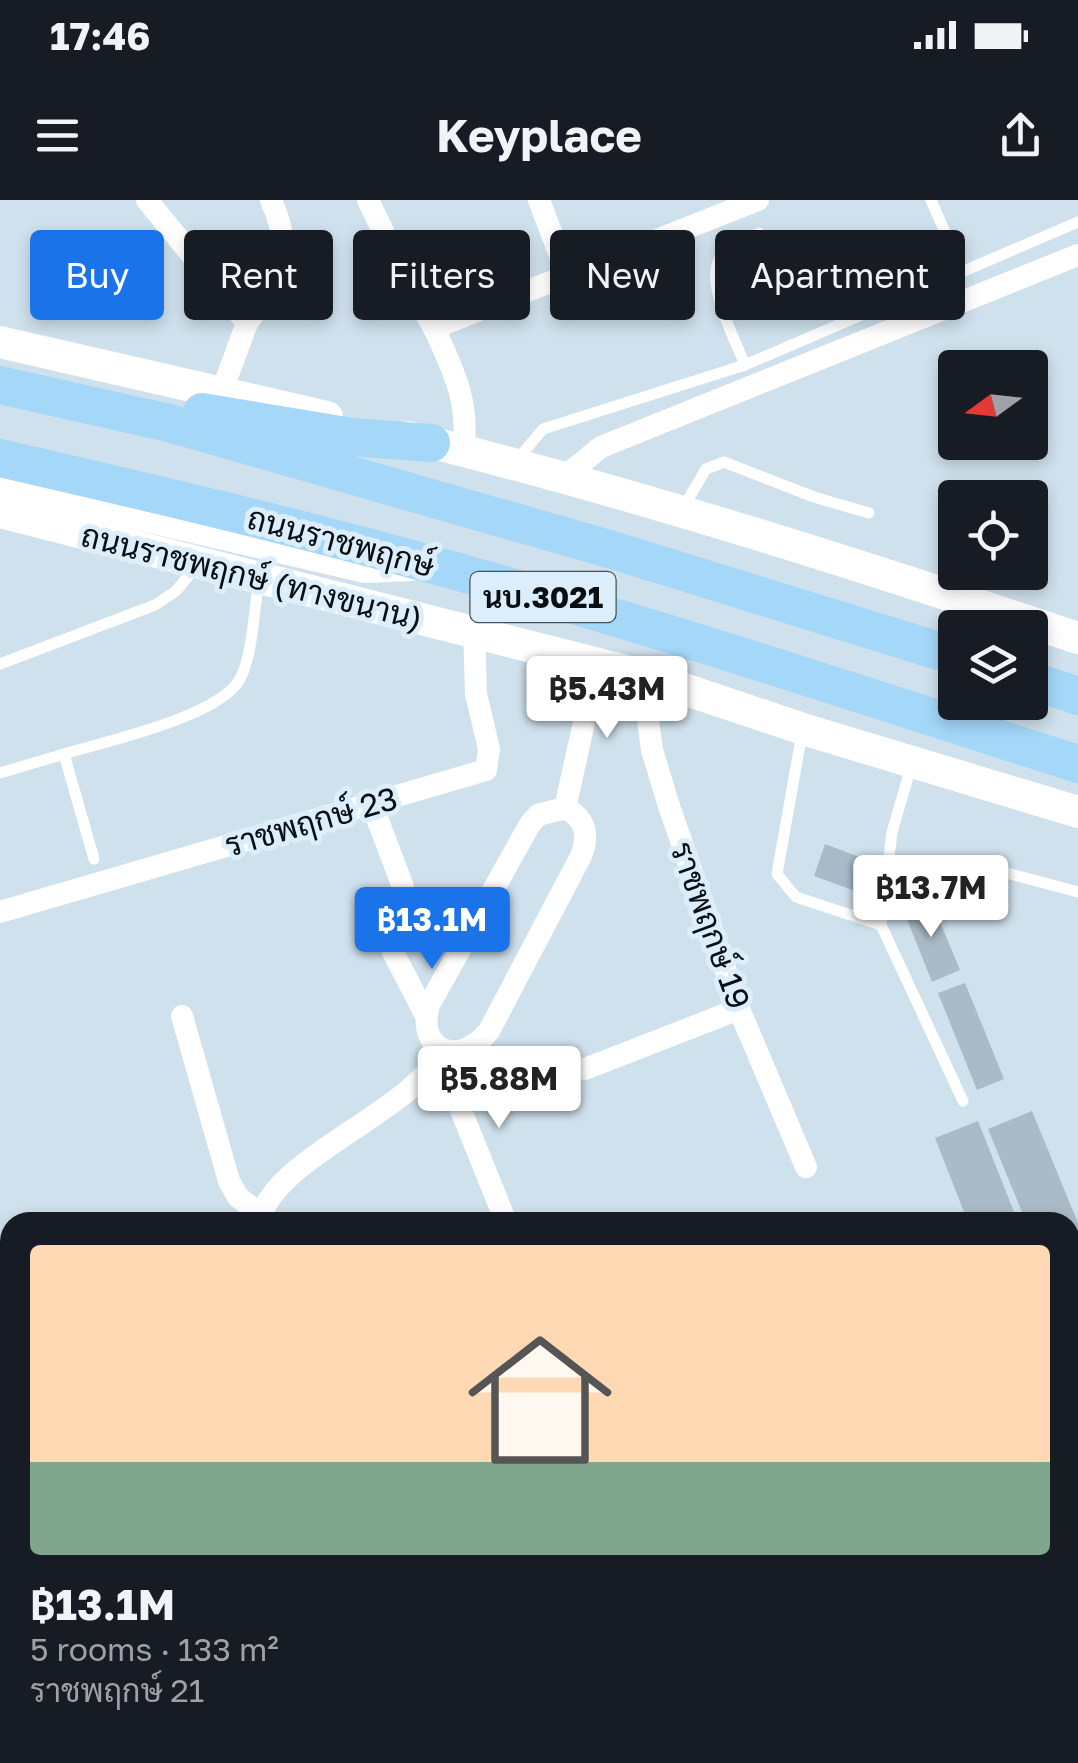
<!DOCTYPE html>
<html lang="en">
<head>
<meta charset="utf-8">
<style>
	:root { --surface:#171b24; --page:#242831; --text:#f1f3f6; --muted:#9ea1a6; --accent:#1a73e8 }
	body { margin:0; font-family:"Golos Text",Sarabun,sans-serif; background:var(--page); color:var(--text); height:100vh; display:flex; flex-direction:column; font-size:38px; white-space:nowrap }
	* { box-sizing:border-box; margin:0 }
	p { font-size:32px; color:var(--muted) }
	.icon { flex:none; width:55px; height:55px; fill:none; stroke:currentColor; stroke-width:2; stroke-linecap:round; stroke-linejoin:round }
	.map { position:relative; flex:1; overflow:hidden }
	.sheet { position:absolute; left:0px; top:1012px; width:1080px; height:552px; display:flex; flex-direction:column; background:var(--surface); border-radius:30px 30px 0 0; box-shadow:0 5px 15px #0003 }
	.sheet>* { flex:none }
	.banner { position:absolute; left:30px; top:30px; width:1020px; height:90px; display:flex; gap:20px }
	.needle { width:65px; rotate:255deg }
	.fabs { position:absolute; left:938px; top:150px; display:grid; gap:20px }
	.fabs a { display:grid; place-items:center; width:110px; height:110px; border-radius:10px; background:var(--surface); box-shadow:0 5px 15px #0003; font-size:50px }
	.price { position:absolute; translate:-50% -85px; padding:0 22px; border-radius:10px; background:#fff; color:#222; font-size:32px; line-height:65px; filter:drop-shadow(0 2px 5px #0008) }
	.price::after { content:''; position:absolute; left:50%; top:60px; width:30px; height:22px; margin-left:-15px; background:inherit; clip-path:polygon(0 0,100% 0,50% 100%) }
	.price.selected { background:var(--accent); color:#fff }
	ul { padding:0; list-style:none }
	li { display:grid; align-content:center; gap:20px; height:530px; padding:0 30px }
	li span { display:grid; place-items:center; height:310px; border-radius:10px; color:#555 }
	li>.icon { margin-inline-start:auto }
	span .icon { width:180px; height:180px; fill:#fffc; stroke-width:1 }
	li b { font-size:42px }
	.tag { padding:0 35px; border-radius:10px; background:var(--surface); box-shadow:0 5px 15px #0003; font-size:35px; line-height:90px }
	.tag.selected { background:var(--accent); color:#fff }
	.status { display:flex; justify-content:space-between; align-items:center; height:70px; padding:0 50px; background:var(--surface); direction:ltr }
	.status svg { height:28px; fill:currentColor }
	header { display:flex; justify-content:space-between; align-items:center; height:130px; padding:0 30px; background:var(--surface); font-size:45px; font-weight:700 }
	.map>svg:first-child { display:block }
	.building { fill:#aabbc7 }
	.lines { fill:none; stroke-linecap:round; stroke-linejoin:round }
	.service { stroke:#fff; stroke-width:11 }
	.minor { stroke:#fff; stroke-width:22 }
	.secondary { stroke:#fff; stroke-width:32 }
	.primary { stroke:#a4d7f8; stroke-width:38 }
	.labels { text-anchor:middle; dominant-baseline:central; stroke-width:10; stroke-linejoin:round; paint-order:stroke }
	.shield { fill:#dceefb; stroke:#485158; stroke-width:2.5 }
	.shield-label { font-size:30px; font-weight:bold; fill:#080e12 }
	.street-label { font-size:32px; fill:#080e12; stroke:#dceefb }
</style>
</head>
<body>
<div class="status"><b>17:46</b><svg viewBox="0 0 49 12"><path d="M0 12V9h3v3zM5 12V6h3v6zM10 12V3h3v9zM15 12V0h3v12zM26 1h20v11H26zM47 4h2v5h-2z"/></svg></div>
<header><svg class="icon" aria-label="menu" viewBox="0 0 24 24"><path d="M4 6h16M4 12h16M4 18h16"/></svg>Keyplace<svg class="icon" aria-label="share" viewBox="0 0 24 24"><path d="M12 15V3M7 8l5-5 5 5M5 13v7h14v-7"/></svg></header>
<div class="map">
<svg width="1078" height="1563" viewBox="0 0 1078 1563">
	<rect width="100%" height="100%" fill="#cfe1ed"/>
	<g class="building">
		<polygon points="825,644 870,661 858,692 814,676"/>
		<polygon points="930,698 960,770 932,782 903,709"/>
		<polygon points="965,783 1004,879 977,890 938,793"/>
		<polygon points="1032,911 1078,1023 1078,1060 1070,1063 1070,1022 1026,1022 988,929"/>
		<polygon points="978,921 1018,1022 968,1022 935,938"/>
	</g>
	<g class="lines">
		<g class="service">
			<polyline points="931,0 962,71"/>
			<path d="M745,165C735,139 700,75 724,53C733,44 748,39 759,33"/>
			<polyline points="517,260 543,229 745,165 1078,22"/>
			<polyline points="683,308 706,269 724,262 814,297 869,313"/>
			<polyline points="0,464 155,405 176,391 195,368"/>
			<polyline points="802,533 777,674 796,697 881,725"/>
			<polyline points="911,567 892,632 881,725 963,901"/>
			<polyline points="0,573 64,554"/>
			<path d="M94,659L64,554C107,541 219,517 240,479C253,454 254,408 259,380"/>
			<polyline points="984,667 1078,692"/>
		</g>
		<g class="minor">
			<path d="M147,0L247,123C282,79 295,54 271,0"/>
			<polyline points="368,0 404,75 434,128"/>
			<polyline points="539,0 568,77"/>
			<polyline points="222,191 247,123"/>
			<path d="M463,251C470,204 454,171 434,128L758,0"/>
			<polyline points="563,278 601,247 1078,55"/>
			<polyline points="642,475 652,550 669,606 739,809 806,967"/>
			<polyline points="371,602 403,687"/>
			<path d="M565,608C586,619 589,635 581,656L489,831C459,868 416,851 429,805L530,624L538,615Z"/>
			<polyline points="565,608 597,464"/>
			<polyline points="0,712 486,570 489,549 476,494 474,431"/>
			<polyline points="393,752 426,816"/>
			<polyline points="182,816 229,981 238,997 261,1015"/>
			<polyline points="436,864 458,903 506,1022"/>
			<polyline points="585,869 739,809"/>
			<path d="M260,1022C270,958 414,913 443,849"/>
			<polyline points="0,1428 10,1426"/>
			<polyline points="201,1555 203,1563"/>
			<polyline points="417,1555 420,1563"/>
		</g>
		<g class="secondary">
			<polyline points="0,142 327,217"/>
			<path d="M409,237C635,293 857,364 1078,438"/>
			<polyline points="0,282 365,367 411,365"/>
			<polyline points="0,312 642,475 803,529 1078,612"/>
		</g>
		<g class="primary">
			<polyline points="0,185 169,223 609,349 955,456"/>
			<polyline points="202,212 352,237 431,243"/>
			<path d="M0,258C143,291 285,324 426,363C646,423 862,495 1078,564"/>
			<polyline points="1030,480 1078,496"/>
		</g>
	</g>
	<g class="labels">
		<rect class="shield" x="470.5" y="372" width="145" height="50" rx="8"/>
		<g class="shield-label">
			<text x="543" y="397">นบ.3021</text>
		</g>
		<g class="street-label">
			<text transform="translate(341 341) rotate(15)">ถนนราชพฤกษ์</text>
			<text transform="translate(252 376) rotate(14)">ถนนราชพฤกษ์ (ทางขนาน)</text>
			<text transform="translate(311 621) rotate(-16)">ราชพฤกษ์ 23</text>
			<text transform="translate(711 725) rotate(70)">ราชพฤกษ์ 19</text>
		</g>
	</g>
</svg>
<div class="fabs">
<a><svg class="needle" viewBox="-14 -14 28 28"><path d="M0-13l5 13h-10z" fill="#e53935"/><path d="M0 13l5-13h-10z" fill="#9ea1a6"/></svg></a>
<a><svg class="icon" aria-label="locate" viewBox="0 0 24 24"><circle cx="12" cy="12" r="6"/><path d="M12 2v4M12 18v4M2 12h4M18 12h4"/></svg></a>
<a><svg class="icon" aria-label="layers" viewBox="0 0 24 24"><path d="M12 4l9 5-9 5-9-5zM3 14l9 5 9-5"/></svg></a>
</div>
<b class="price" style="left:607px;top:541px">฿5.43M</b>
<b class="price" style="left:931px;top:740px">฿13.7M</b>
<b class="price selected" style="left:432px;top:772px">฿13.1M</b>
<b class="price" style="left:499px;top:931px">฿5.88M</b>
<div class="banner">
<a class="tag selected">Buy</a>
<a class="tag">Rent</a>
<a class="tag">Filters</a>
<a class="tag">New</a>
<a class="tag">Apartment</a>
</div>
<section class="sheet">
<ul>
<li><span style="background:linear-gradient(#ffd9b3 70%,#7fa58c 0)"><svg class="icon" aria-label="home" viewBox="0 0 24 24"><path d="M3 11l9-7 9 7M6 9v11h12V9"/></svg></span><div><b>฿13.1M</b><p>5 rooms · 133 m²</p><p>ราชพฤกษ์ 21</p></div></li>
</ul>
</section>
</div>
</body>
</html>
